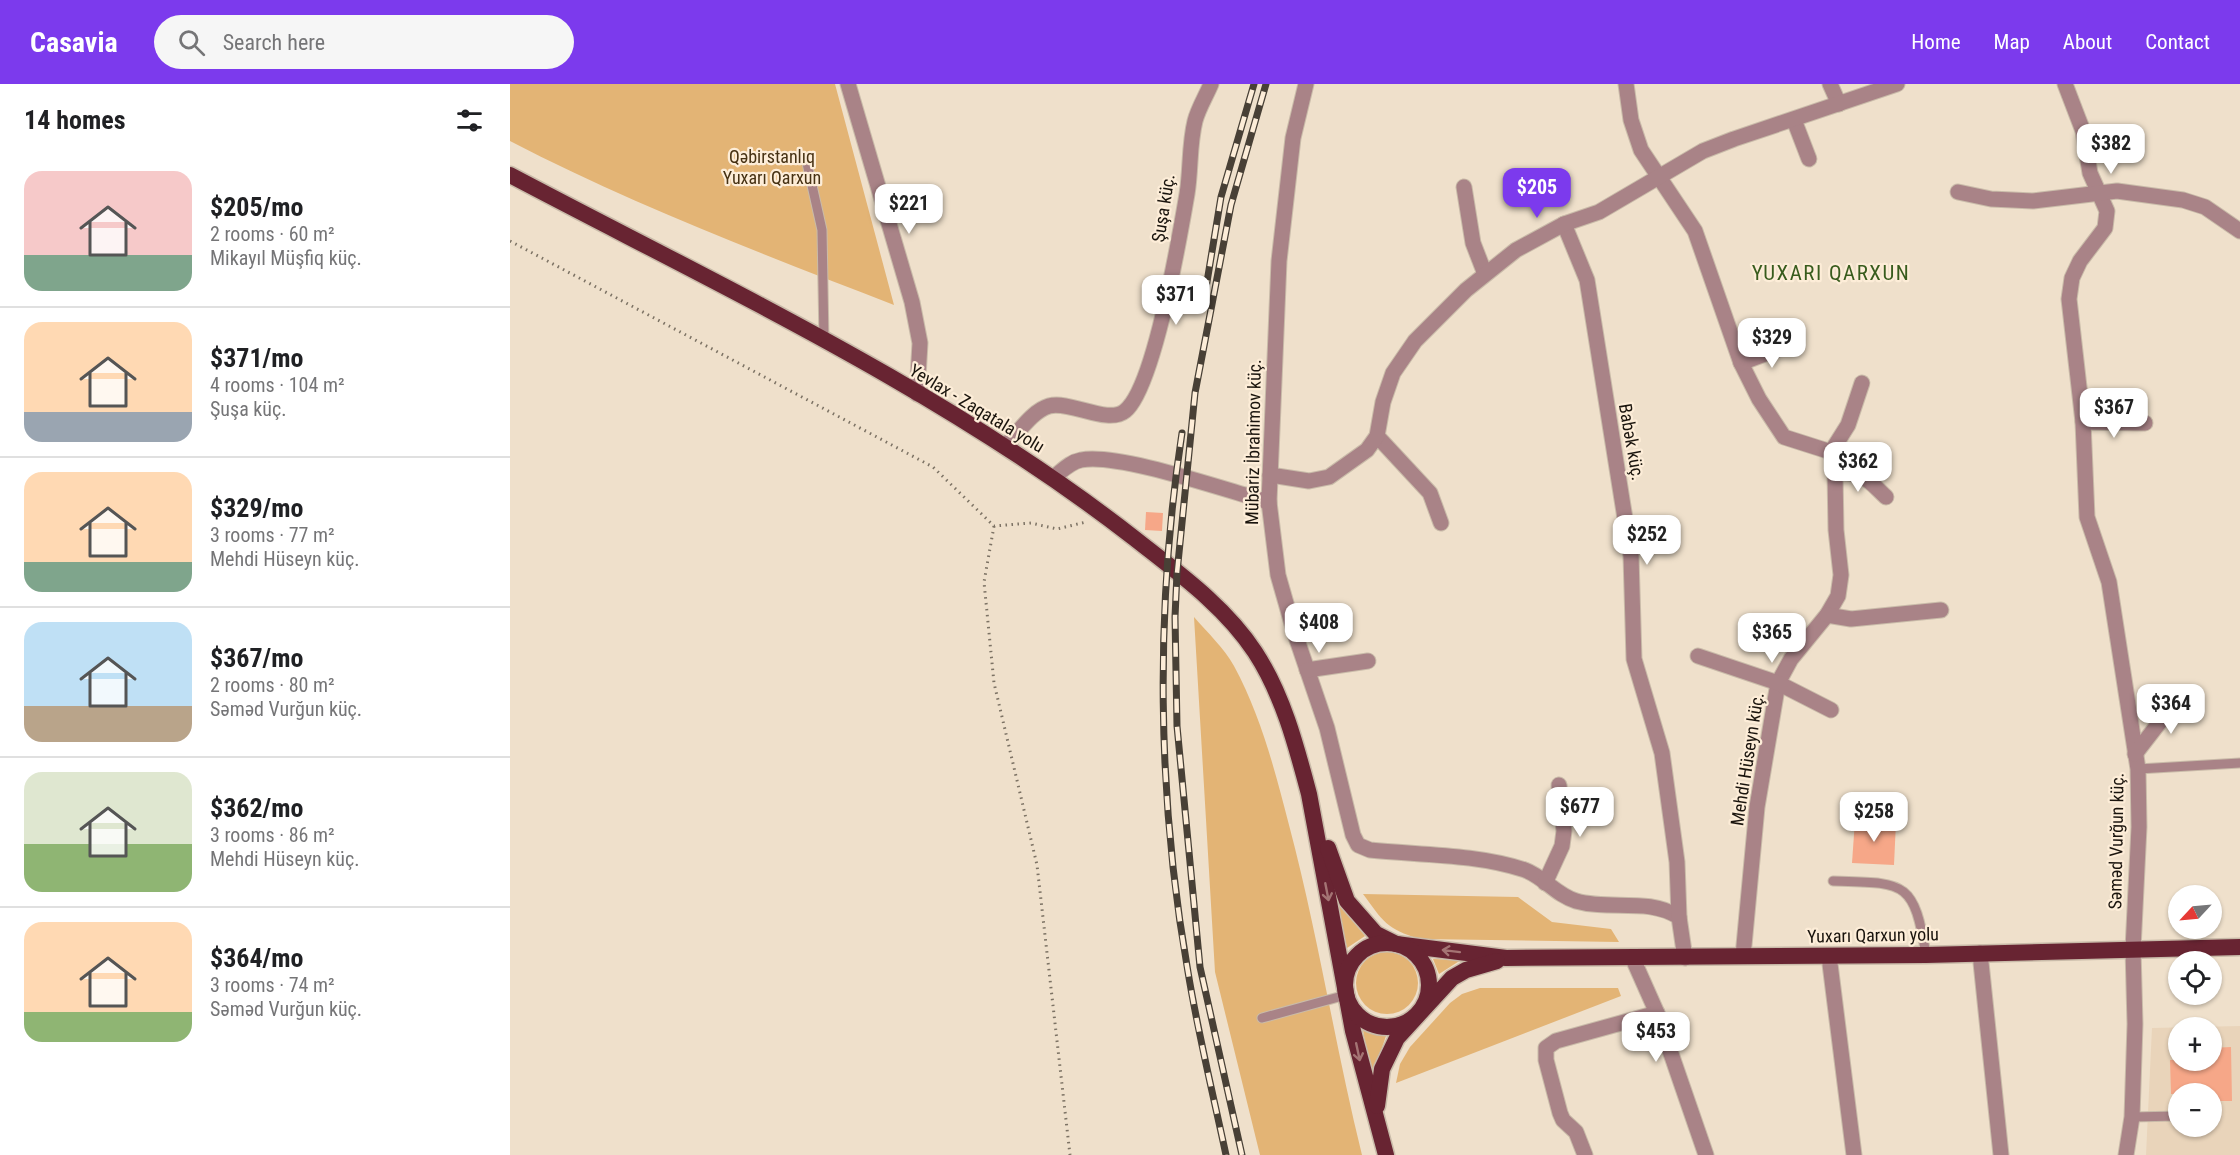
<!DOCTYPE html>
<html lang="en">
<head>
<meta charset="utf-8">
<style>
	:root { --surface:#fff; --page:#f6f6f6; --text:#202124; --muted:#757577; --line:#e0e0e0; --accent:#7c3aed }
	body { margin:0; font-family:"Roboto Condensed",sans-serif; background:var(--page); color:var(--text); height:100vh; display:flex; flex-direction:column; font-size:22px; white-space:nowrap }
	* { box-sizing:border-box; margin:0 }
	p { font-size:20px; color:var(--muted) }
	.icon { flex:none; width:33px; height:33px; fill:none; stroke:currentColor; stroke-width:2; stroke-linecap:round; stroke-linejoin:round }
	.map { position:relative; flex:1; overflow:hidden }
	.side { display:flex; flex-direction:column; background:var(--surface); width:510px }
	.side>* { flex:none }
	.needle { width:39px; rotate:244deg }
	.tools { position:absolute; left:1658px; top:801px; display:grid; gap:12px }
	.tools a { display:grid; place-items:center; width:54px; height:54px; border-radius:50%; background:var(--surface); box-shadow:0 2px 4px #0004; font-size:30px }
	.price { position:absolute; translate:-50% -51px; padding:0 14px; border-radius:12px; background:#fff; color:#222; font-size:20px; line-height:39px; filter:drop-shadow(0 2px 3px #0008) }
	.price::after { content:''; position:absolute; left:50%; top:36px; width:18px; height:14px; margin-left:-9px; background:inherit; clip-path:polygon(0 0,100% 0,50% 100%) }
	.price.current { background:var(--accent); color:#fff }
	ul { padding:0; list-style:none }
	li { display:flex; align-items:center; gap:18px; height:150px; padding:0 24px }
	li+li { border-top:2px solid var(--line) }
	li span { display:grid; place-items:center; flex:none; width:168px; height:120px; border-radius:18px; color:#555 }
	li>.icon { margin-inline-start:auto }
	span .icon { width:72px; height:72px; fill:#fffc; stroke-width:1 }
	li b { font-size:26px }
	h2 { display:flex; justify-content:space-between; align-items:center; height:72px; padding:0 24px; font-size:26px }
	header { display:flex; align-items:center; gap:36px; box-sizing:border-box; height:84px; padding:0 30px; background:var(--accent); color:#fff }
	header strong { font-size:28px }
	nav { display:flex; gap:33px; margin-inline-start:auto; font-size:21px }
	.search { width:420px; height:54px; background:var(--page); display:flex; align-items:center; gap:15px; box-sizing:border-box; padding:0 21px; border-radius:33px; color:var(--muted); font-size:22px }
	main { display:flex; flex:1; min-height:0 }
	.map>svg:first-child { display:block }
	.built { fill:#e9d4ba; fill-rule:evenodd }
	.green { fill:#e3b475 }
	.building { fill:#f6a788 }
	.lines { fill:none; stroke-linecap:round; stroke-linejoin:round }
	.service-casing { stroke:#c9bba9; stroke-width:11 }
	.minor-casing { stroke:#c9bba9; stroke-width:17 }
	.trunk-casing { stroke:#c9bba9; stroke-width:19 }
	.path { stroke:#7c7264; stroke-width:3; stroke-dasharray:1.5 4.5; stroke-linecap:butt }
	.service { stroke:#a98387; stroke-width:9 }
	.minor { stroke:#a98387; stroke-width:15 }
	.trunk { stroke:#682432; stroke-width:16 }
	.rail-casing { stroke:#484036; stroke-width:7 }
	.rail { stroke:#fdedd8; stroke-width:4.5; stroke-dasharray:14; stroke-linecap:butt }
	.oneway { stroke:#a47474 }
	.labels { text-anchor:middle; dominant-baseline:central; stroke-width:4.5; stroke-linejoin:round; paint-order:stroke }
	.park-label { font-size:18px; fill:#463113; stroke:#fdedd8 }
	.street-label { font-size:18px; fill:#1a140d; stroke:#fdedd8 }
	.quarter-label { font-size:21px; letter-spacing:1.5px; fill:#385c1d; stroke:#fdedd8 }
</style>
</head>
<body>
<header>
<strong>Casavia</strong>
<div class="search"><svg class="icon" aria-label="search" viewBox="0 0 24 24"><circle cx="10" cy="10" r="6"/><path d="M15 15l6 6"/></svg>Search here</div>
<nav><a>Home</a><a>Map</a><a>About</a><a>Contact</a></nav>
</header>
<main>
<section class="side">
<h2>14 homes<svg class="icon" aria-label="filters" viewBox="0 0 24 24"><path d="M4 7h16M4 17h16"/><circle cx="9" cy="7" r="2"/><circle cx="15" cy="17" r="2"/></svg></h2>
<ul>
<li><span style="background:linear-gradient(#f6c9c9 70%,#7fa58c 0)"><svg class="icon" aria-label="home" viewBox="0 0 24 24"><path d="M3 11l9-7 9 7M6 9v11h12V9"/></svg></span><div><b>$205/mo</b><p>2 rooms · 60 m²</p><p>Mikayıl Müşfiq küç.</p></div></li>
<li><span style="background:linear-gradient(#ffd9b3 75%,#9aa5b1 0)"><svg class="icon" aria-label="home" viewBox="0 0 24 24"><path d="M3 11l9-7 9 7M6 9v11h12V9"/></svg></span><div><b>$371/mo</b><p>4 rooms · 104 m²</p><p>Şuşa küç.</p></div></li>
<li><span style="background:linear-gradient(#ffd9b3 75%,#7fa58c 0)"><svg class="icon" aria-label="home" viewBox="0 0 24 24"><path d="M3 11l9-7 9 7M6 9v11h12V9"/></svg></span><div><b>$329/mo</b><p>3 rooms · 77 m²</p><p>Mehdi Hüseyn küç.</p></div></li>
<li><span style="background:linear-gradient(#bfe0f5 70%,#b9a48a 0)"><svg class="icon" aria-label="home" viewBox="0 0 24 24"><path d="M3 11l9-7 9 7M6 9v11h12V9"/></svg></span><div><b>$367/mo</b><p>2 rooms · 80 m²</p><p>Səməd Vurğun küç.</p></div></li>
<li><span style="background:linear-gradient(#dfe7d0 60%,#8fb573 0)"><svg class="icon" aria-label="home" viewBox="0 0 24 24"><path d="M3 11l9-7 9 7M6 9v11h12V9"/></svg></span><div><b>$362/mo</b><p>3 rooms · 86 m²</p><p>Mehdi Hüseyn küç.</p></div></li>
<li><span style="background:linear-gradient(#ffd9b3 75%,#8fb573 0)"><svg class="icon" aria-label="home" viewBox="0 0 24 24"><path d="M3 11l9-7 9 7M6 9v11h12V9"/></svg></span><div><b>$364/mo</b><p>3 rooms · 74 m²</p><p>Səməd Vurğun küç.</p></div></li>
</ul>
</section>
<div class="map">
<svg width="1730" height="1071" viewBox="0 0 1730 1071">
	<rect width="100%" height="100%" fill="#efe0cb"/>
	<path class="built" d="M1730,942V1071H1636L1642,944ZM1668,944H1701V976H1668ZM1668,1010H1701V1042H1668Z"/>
	<g class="green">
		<path d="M0,0H325L384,221C255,171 123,121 0,57Z"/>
		<path d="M684,533C697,548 714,564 724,582C751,632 765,687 779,741C808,850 825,962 852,1071H750L705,888Z"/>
		<path d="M853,810L1008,813L1042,838L1101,845L1109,858L910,855C876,845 873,837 853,810Z"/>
		<polygon points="827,818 855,852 837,864"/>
		<circle cx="877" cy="899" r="31"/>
		<polygon points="923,875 951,876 929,890"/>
		<polygon points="970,904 1108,904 1111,912 886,999 890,980 900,963 940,919 952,910"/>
		<polygon points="853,946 877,949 861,996"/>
	</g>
	<g class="building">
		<polygon points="636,428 653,429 652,447 635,446"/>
		<polygon points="1345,736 1386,738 1384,781 1342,779"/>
		<polygon points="1721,963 1722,1017 1701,1017 1701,1010 1661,1010 1660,976 1701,976 1701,964"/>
	</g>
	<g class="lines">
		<defs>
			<g id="service">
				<polyline points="297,79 312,146 314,256"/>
				<polyline points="1628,685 1730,679"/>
				<path d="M1323,797C1395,799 1404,796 1416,871"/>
				<polyline points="752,934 836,911"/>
				<polyline points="1622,1033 1668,1032"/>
			</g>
			<g id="minor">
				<polyline points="338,0 402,218 410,259 407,310"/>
				<path d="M796,0L783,54L769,177L759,418L768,491L784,547L817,644L843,751L848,761L860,766C910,771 967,770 1015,786C1034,793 1046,811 1066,817C1101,827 1137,813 1169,833L1175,874"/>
				<polyline points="1116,0 1121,36 1131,66 1185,147 1231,279 1249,315 1274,353 1321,368 1325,389 1326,446 1331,491 1328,512 1317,531 1281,575 1268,599 1247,723 1233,872"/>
				<polyline points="1320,0 1329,20"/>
				<polyline points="1555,0 1573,47 1580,89 1597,127 1595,144 1570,177 1562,194 1559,215 1573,338 1577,433 1599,498 1628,685 1629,743 1623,865 1625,940 1622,1033 1616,1071"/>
				<polyline points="1284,36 1299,75"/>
				<polyline points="954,103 963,159 975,190"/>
				<polyline points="1448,108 1481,115 1523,117 1607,107 1673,116 1695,123 1730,147"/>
				<polyline points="1054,140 1077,196 1121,472 1124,575 1152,669 1167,778 1169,833"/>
				<polyline points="1231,279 1281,260"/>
				<polyline points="1573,338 1635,339"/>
				<polyline points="867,352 920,409 931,439"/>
				<path d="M496,361C508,349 522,327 539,322C560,316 598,341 615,327C644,304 670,151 677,110C681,86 679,61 685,37C688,25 696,12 701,0"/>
				<polyline points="1321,368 1338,341 1352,299"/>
				<path d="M1325,389C1353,387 1357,395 1376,413"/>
				<polyline points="760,391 799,397 819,393 857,366 867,352 873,318 883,289 905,257 956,206 1006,166 1054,140 1089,128 1193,67 1224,55 1387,0"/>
				<path d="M544,393C552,387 560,378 571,376C607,368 718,407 759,418"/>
				<polyline points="1317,531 1341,535 1431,526"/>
				<polyline points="1188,572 1268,599 1321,626"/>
				<polyline points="797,586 858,577"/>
				<polyline points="1625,670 1670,612"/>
				<polyline points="1035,799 1052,762 1054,747 1049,701"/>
				<polyline points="1470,869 1491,1071"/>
				<polyline points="1319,872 1344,1071"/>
				<polyline points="1123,875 1147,929 1196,1071"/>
				<polyline points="1075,1071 1066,1048 1053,1036 1050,1029 1036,976 1036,964 1046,957 1147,929"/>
			</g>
			<g id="trunk">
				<path d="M0,91C212,203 434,306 624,454C667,488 715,522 745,568C773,611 786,661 799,710L843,947L876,1071"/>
				<polyline points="818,764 837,817 866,850 886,860 996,874 1416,871 1730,863"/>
				<circle cx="877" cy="901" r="42"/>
				<polyline points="867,1022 872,985 887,954 942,894 956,886 987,877"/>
			</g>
		</defs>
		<use href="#service" class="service-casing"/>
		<use href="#minor" class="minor-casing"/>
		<use href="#trunk" class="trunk-casing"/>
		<g class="path">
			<polyline points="0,157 423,383 484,442 521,439 547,445 576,438"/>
			<polyline points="484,442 474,498 484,599 527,781 560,1071"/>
		</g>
		<use href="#service" class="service"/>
		<use href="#minor" class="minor"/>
		<use href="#trunk" class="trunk"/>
		<defs>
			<g id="rail">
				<polyline points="695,210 711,113 744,0"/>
				<path d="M672,349C645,526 647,712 678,888C688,949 703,1010 716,1071"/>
				<polyline points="732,1071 690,883 667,642 665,533 667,489 685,309 721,121 756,0"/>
			</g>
		</defs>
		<use href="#rail" class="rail-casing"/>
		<use href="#rail" class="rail"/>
	</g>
	<defs><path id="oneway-shaft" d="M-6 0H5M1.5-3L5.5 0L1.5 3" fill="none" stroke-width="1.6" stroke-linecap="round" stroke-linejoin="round" transform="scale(1.5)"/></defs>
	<g class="oneway">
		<use href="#oneway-shaft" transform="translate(817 808) rotate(79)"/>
		<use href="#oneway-shaft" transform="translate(941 867) rotate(-173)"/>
		<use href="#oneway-shaft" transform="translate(848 968) rotate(78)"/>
	</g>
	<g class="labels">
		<g class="park-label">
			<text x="262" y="72">Qəbirstanlıq<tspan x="262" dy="21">Yuxarı Qarxun</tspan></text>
		</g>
		<g class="street-label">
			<text transform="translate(653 124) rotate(-81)">Şuşa küç.</text>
			<text transform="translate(467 324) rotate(31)">Yevlax - Zaqatala yolu</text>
			<text transform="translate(743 358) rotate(-89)">Mübariz İbrahimov küç.</text>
			<text transform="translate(1122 358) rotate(80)">Babək küç.</text>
			<text transform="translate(1237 675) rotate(-81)">Mehdi Hüseyn küç.</text>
			<text transform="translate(1606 757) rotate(-89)">Səməd Vurğun küç.</text>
			<text transform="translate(1363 851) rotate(-1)">Yuxarı Qarxun yolu</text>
		</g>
		<g class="quarter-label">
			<text x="1321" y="189">YUXARI QARXUN</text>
		</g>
	</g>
</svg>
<div class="tools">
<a><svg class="needle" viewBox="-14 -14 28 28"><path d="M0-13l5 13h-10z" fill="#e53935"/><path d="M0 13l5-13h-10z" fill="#757577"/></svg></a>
<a><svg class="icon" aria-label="locate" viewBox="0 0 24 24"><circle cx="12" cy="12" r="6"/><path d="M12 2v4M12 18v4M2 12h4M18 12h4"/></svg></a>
<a>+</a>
<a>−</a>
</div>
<b class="price" style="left:1601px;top:91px">$382</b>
<b class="price current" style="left:1027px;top:135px">$205</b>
<b class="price" style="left:399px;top:151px">$221</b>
<b class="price" style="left:666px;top:242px">$371</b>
<b class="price" style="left:1262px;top:285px">$329</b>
<b class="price" style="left:1604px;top:355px">$367</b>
<b class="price" style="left:1348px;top:409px">$362</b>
<b class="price" style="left:1137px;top:482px">$252</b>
<b class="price" style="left:809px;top:570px">$408</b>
<b class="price" style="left:1262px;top:580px">$365</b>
<b class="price" style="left:1661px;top:651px">$364</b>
<b class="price" style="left:1070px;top:754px">$677</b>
<b class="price" style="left:1364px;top:759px">$258</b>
<b class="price" style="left:1146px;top:979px">$453</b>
</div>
</main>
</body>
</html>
